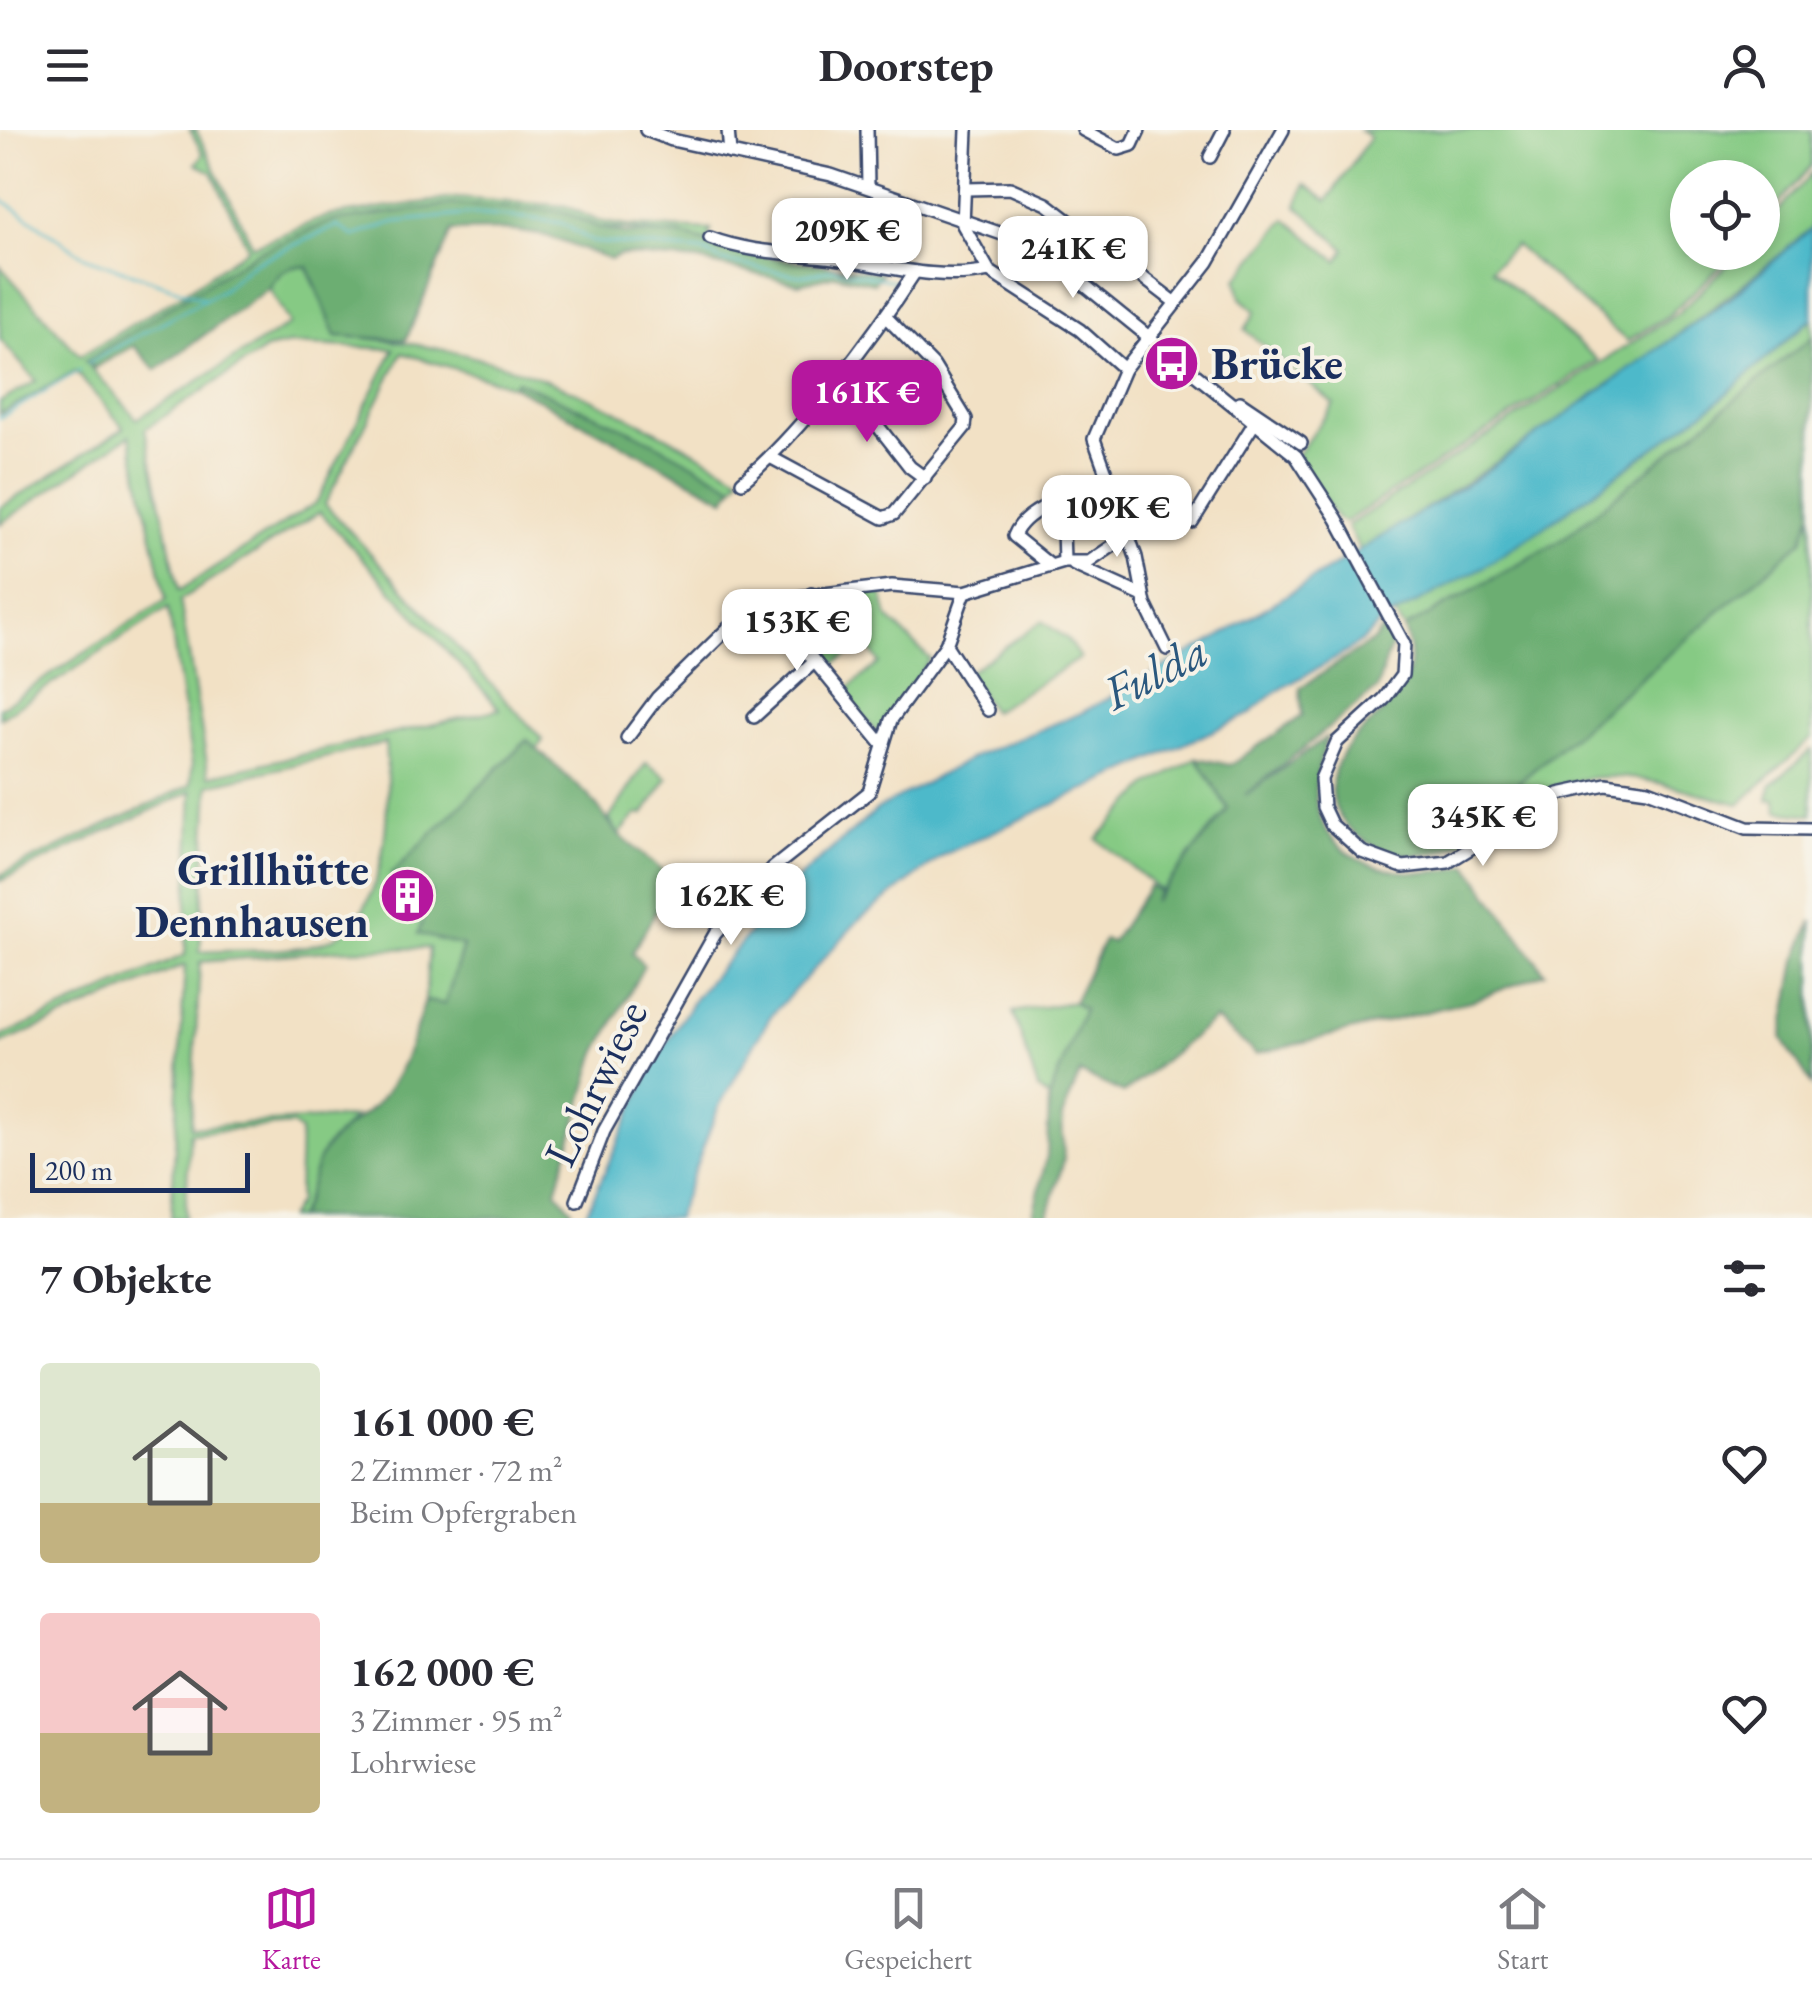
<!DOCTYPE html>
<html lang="de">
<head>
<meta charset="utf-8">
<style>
	:root { --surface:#fff; --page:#f7f7f7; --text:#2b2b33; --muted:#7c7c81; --line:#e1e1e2; --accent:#b5179e }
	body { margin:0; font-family:"EB Garamond",serif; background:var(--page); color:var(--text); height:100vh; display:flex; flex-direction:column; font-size:38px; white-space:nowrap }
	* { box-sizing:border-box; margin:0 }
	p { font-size:32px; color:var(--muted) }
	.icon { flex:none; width:55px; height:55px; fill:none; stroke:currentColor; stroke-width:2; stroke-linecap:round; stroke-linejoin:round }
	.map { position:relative; height:1088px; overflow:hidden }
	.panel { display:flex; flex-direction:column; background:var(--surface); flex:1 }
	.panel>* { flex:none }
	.fabs { position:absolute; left:1670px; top:30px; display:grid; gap:20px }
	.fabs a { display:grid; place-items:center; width:110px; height:110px; border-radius:50%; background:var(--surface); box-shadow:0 5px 15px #0003; font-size:50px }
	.scale { position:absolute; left:30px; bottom:25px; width:220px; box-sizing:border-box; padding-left:10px; border:5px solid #1b2f5e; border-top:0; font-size:28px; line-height:35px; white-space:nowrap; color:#1b2f5e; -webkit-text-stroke:8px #f7f3e8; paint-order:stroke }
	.price { position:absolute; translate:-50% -85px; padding:0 22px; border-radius:20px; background:#fff; color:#222; font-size:32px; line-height:65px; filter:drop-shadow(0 2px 5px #0008) }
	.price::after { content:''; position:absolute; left:50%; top:60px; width:30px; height:22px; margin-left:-15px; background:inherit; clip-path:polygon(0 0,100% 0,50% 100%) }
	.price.on { background:var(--accent); color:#fff }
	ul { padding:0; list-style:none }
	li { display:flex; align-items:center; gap:30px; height:250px; padding:0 40px }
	li span { display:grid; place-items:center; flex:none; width:280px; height:200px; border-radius:10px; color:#555 }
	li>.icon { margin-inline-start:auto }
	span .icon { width:120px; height:120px; fill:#fffc; stroke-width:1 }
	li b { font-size:42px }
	h2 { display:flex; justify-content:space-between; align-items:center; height:120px; padding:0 40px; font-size:42px }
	header { display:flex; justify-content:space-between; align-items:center; height:130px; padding:0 40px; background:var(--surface); font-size:45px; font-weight:700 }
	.tab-bar { display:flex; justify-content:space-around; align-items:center; height:140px; border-top:2px solid var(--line); background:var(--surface); font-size:28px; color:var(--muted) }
	.tab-bar a { display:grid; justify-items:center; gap:5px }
	.tab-bar .on { color:var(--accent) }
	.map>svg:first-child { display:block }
	.green { fill:#86ca84; stroke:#507c71; stroke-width:2.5; fill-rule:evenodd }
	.forest { fill:#6cae72; stroke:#446e68; stroke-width:2.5 }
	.water { fill:#4eb9ca; stroke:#347494; stroke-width:2.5 }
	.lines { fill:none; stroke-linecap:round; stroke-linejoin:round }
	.stream { stroke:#4eb9ca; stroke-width:2.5 }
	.minor-casing { stroke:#3b4a6d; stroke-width:16 }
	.minor { stroke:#fff; stroke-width:11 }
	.labels { text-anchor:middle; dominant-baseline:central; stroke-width:8; stroke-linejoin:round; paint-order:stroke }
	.poi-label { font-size:45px; font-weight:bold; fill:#1b2f5e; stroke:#f7f3e8; text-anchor:start }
	.street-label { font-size:45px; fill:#1b2f5e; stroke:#f7f3e8 }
	.water-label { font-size:48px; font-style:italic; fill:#2a587e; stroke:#f7f3e8 }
</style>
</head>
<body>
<header><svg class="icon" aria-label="menu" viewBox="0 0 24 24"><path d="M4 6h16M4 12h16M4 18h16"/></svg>Doorstep<svg class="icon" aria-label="person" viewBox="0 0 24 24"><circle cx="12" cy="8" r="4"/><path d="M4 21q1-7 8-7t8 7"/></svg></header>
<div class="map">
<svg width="1812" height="1088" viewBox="0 0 1812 1088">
	<rect width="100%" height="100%" fill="#f7f3e8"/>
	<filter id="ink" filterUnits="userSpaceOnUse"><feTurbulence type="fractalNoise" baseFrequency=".01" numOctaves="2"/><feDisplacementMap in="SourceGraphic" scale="20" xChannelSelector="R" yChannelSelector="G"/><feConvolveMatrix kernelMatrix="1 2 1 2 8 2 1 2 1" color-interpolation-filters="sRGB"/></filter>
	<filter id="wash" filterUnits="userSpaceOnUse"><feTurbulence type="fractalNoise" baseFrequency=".0048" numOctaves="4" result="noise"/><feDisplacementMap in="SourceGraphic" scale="40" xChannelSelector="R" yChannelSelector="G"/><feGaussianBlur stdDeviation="2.25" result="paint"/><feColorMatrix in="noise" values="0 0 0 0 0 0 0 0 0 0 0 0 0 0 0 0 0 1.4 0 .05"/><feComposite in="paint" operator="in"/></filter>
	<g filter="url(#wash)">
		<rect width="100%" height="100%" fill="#f2e1c5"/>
		<g class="green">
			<path d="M190,0H196L253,116L328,86L455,68L566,76L598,91L626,96L711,100L708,114L684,105L598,97L562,81L257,122L86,232L137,289L290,194L269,158C279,142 288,134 307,137L336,206C498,214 603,270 741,347L734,356L516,251L513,256L402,223L325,374L543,610L537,619L527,610L392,744L431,762L463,815L445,875L425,871L429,818L336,820L200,832L191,997L355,987L324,1019L307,1072L297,1088H288L298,1072L300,1001L292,995L190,1003L185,1088H171L185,835L0,914V907L185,825L192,661L0,751V745L191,655L192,634L168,478L0,588V578L166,470L130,305L0,394V378L124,298L75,241L0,284V272L36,251L0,209V136L80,226L184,163L248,118L212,42L196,34L203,24ZM290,214L394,219L317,372L179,461L145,299L266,219ZM320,382L500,579L209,646L180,470ZM385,613C390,672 392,791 323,812C287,824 238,819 200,822L209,655Z"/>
			<polygon points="1360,0 1812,0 1812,35 1763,91 1762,48 1688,48 1688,122 1735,123 1669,185 1627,211 1515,115 1491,139 1598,230 1345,392 1337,389 1296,326 1334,274 1245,200 1256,181 1241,168 1237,149 1286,89 1338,131 1345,119 1297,76 1305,54 1327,71 1370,7"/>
			<path d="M1812,43V98C1670,218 1518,322 1360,420L1347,396L1678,183L1740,123L1762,122L1763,98Z"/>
			<path d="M1812,188V207L1807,212L1560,411L1404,499L1394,484C1545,405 1685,301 1812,188Z"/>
			<path d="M1812,383V608L1739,674C1661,655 1606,627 1529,668L1518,653L1802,410Z"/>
			<polygon points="881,459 888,488 930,529 882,600 875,601 843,563 879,533 866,513 826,539 791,497 812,465"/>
			<polygon points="1042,491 1067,509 1080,528 992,582 967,543"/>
			<polygon points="1812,619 1812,685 1778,681 1775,669 1768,670 1770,656"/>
			<polygon points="1197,628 1228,679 1161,761 1097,709 1148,656"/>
			<polygon points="646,633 668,648 644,684 636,685 619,705 609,689"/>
			<polygon points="1073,872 1084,879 1049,968 1038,959 1013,882"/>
		</g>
		<g class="forest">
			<path d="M453,74L562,81L598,97L623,103L684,105L749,124L882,143L874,153L835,145L799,154L699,131L621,125L610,130L547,106L507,100L452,101L406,210L336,206L308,137C288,134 279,142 269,158L156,240L134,216L94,238L85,231L257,122L331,91Z"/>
			<path d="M1812,207V383L1803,410L1518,653L1529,668C1495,679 1474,714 1438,722C1412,729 1388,725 1365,711C1347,699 1333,684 1332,662C1330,608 1387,593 1405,551C1413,534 1410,515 1404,499L1560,411Z"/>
			<polygon points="517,251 634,302 734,356 725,369 513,256"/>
			<path d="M1386,494L1394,506L1377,559L1245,665L1327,607C1321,629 1312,653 1317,676C1331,742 1417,752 1468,735L1545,843L1474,870L1256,924L1215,889L1124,963L1080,943L1062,987L1064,1030L1047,1088H1032L1047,1026L1049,968L1084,879L1073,872L1104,810L1112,812L1149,756L1159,761L1153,772L1228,679L1197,628L1230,635L1302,586L1300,558L1374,510Z"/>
			<path d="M527,610L590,667L619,705L674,750L632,823L644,836L596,925L556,1061L572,1079L570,1088H297C311,1067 311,1036 327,1016C340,999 359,990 374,976C402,947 413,909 425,871L445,874L463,816L418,804L431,762L391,744Z"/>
			<polygon points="1812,791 1812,955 1782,908 1796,831"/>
		</g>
		<path class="water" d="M1812,98V188L1716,273L1547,395L1485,436L1381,492C1346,535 1283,547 1250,584L945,724L859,790L770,887L718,978L676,1088H584L652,936L695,868L786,759L878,679L973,627L1081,583L1217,508L1475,349L1730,168Z"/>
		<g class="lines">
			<g class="stream">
				<polyline points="0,68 85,127 203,168"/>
				<polyline points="88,233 222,160 252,134 337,96 354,106 395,92 472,84 526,88 562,93 593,112 702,121 723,131 800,146 834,139 898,152"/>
				<polyline points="0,288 80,240"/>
			</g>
		</g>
	</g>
	<g filter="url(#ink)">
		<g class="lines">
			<defs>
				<g id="minor">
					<polyline points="646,0 672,10 831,45 1005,105 1066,140 1296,326 1337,389 1404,514 1402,545 1384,569 1337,612 1321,649 1323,677 1331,694 1362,722 1403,737 1448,732 1559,664 1606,654 1648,660 1747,698 1812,699"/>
					<polyline points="728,0 730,23"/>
					<polyline points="867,0 868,57"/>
					<polyline points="967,0 963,95 989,141 1080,200 1124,239"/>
					<polyline points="1083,0 1119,19 1132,15 1139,0"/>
					<polyline points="1210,27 1224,0"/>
					<polyline points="966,59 1010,58 1047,74 1176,173"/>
					<path d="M710,108C749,123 793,123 834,128C884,135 938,152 989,141"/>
					<polyline points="838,245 910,337 925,348"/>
					<polyline points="1240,272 1301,313"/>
					<polyline points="770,327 883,388 894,384 965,297 966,289 933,235 886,187"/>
					<path d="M742,352C801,303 872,208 915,142"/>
					<polyline points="1053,375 1063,397 1064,432"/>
					<polyline points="1192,392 1255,292"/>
					<polyline points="1074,435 1143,466"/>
					<path d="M1051,436L1014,406C1026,375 1080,364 1109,353"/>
					<polyline points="965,462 946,515 988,580"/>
					<polyline points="811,464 788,499 882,614"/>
					<polyline points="1167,519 1145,474 1136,427 1094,309 1124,239 1208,132 1283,0"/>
					<polyline points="754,587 814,532"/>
					<polyline points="627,608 657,568 755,472 892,456 965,462 1064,432 1089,432 1127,406"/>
					<polyline points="577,1071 604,1001 715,804 773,738 869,662 891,590 946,515"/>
				</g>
			</defs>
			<use href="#minor" class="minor-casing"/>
			<use href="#minor" class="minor"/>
		</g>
	</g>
	<defs>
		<symbol id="bus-disc" viewBox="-11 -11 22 22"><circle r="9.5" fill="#b5179e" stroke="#f7f3e8"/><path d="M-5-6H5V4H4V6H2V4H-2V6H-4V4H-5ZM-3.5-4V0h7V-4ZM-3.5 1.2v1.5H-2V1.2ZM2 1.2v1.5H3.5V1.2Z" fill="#fff"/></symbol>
		<symbol id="building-disc" viewBox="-11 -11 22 22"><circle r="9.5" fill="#b5179e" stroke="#f7f3e8"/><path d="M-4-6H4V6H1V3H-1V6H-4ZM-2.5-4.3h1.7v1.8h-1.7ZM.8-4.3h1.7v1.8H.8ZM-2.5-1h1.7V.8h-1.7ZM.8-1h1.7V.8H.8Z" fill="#fff"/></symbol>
	</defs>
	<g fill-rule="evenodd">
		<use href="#bus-disc" x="1140" y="202" width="63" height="63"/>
		<use href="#building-disc" x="376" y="734" width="63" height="63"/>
	</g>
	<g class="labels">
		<g class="poi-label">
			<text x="1211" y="233">Brücke</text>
			<text x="369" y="739" text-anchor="end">Grillhütte<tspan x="369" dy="52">Dennhausen</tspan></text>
		</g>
		<g class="street-label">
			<text transform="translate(595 953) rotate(-64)">Lohrwiese</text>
		</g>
		<g class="water-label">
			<text transform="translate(1155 541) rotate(-27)">Fulda</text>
		</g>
	</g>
</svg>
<div class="fabs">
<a><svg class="icon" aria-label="locate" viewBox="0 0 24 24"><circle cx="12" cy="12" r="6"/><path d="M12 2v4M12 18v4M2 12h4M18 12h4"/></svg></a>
</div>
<div class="scale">200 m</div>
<b class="price" style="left:847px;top:153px">209K €</b>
<b class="price" style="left:1073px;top:171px">241K €</b>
<b class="price on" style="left:867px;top:315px">161K €</b>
<b class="price" style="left:1117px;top:430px">109K €</b>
<b class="price" style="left:797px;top:544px">153K €</b>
<b class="price" style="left:1483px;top:739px">345K €</b>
<b class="price" style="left:731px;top:818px">162K €</b>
</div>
<section class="panel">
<h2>7 Objekte<svg class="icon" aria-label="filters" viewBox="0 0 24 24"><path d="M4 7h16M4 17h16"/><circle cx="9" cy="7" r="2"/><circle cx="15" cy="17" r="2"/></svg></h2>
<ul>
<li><span style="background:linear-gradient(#dfe7d0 70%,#c2b280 0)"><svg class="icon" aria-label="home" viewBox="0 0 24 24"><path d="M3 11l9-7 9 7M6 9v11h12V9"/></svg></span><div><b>161 000 €</b><p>2 Zimmer · 72 m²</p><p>Beim Opfergraben</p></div><svg class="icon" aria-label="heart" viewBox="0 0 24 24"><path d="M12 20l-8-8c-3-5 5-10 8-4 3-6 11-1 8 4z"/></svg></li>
<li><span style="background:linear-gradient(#f6c9c9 60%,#c2b280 0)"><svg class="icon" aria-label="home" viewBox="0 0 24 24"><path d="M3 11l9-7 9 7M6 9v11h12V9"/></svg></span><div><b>162 000 €</b><p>3 Zimmer · 95 m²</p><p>Lohrwiese</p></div><svg class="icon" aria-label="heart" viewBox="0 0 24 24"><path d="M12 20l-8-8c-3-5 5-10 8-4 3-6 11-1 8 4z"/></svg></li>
</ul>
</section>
<nav class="tab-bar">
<a class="on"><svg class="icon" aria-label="map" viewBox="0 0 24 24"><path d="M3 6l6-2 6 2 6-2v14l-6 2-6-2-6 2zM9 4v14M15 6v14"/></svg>Karte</a>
<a><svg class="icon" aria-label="saved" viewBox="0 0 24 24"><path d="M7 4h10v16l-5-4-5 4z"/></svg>Gespeichert</a>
<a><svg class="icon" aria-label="home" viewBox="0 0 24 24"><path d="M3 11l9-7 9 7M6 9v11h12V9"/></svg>Start</a>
</nav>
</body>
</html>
